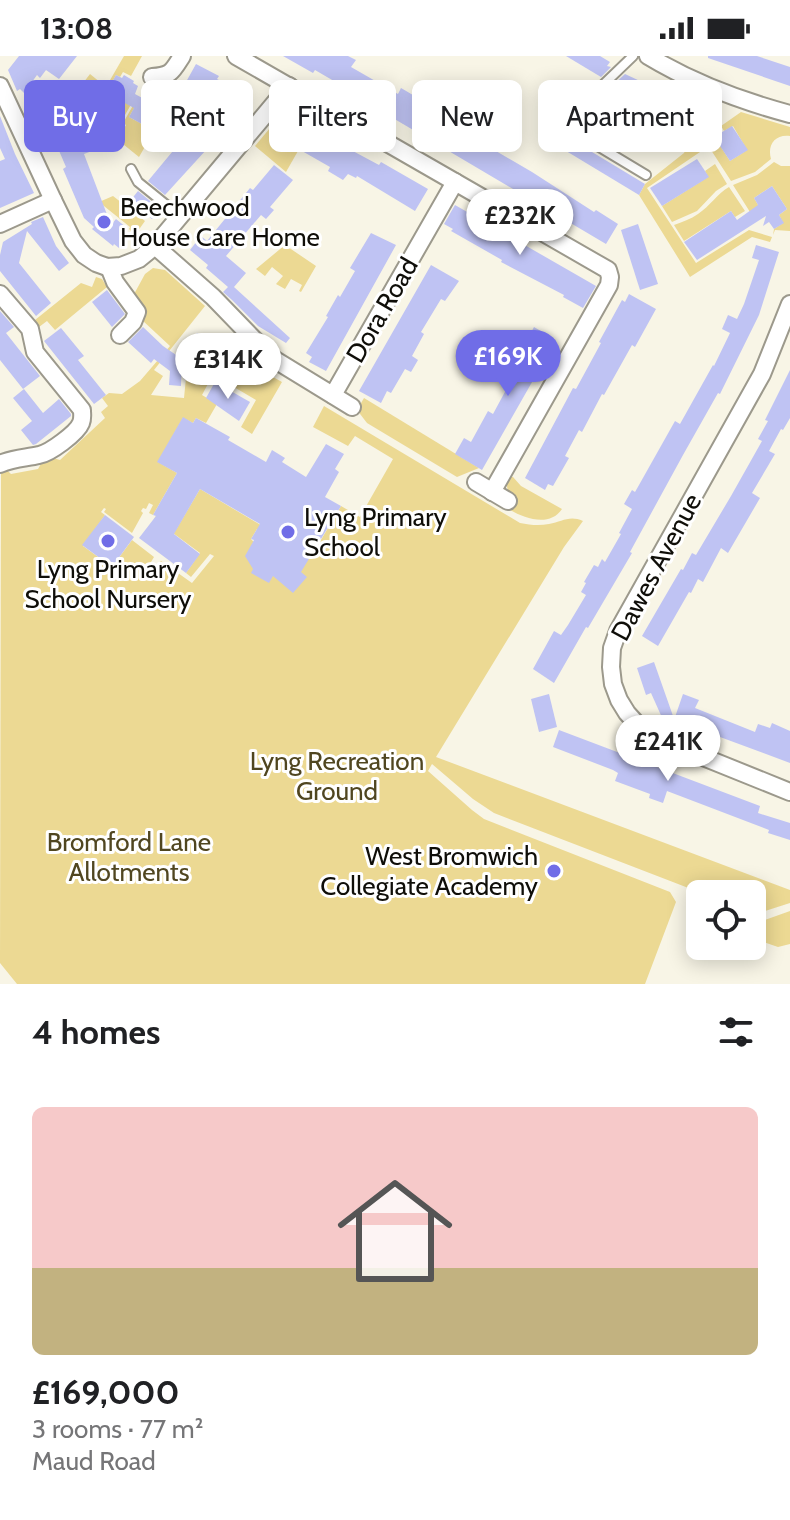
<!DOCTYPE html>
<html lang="en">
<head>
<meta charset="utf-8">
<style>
	:root { --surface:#fff; --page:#f2f2f2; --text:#202124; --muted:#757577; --line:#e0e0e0; --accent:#706de7 }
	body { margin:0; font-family:Cabin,sans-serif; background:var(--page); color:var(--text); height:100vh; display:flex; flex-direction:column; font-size:30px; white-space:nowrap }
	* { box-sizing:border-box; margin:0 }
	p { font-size:26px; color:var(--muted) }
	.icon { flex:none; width:44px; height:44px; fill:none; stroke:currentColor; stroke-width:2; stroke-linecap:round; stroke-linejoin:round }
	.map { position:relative; height:928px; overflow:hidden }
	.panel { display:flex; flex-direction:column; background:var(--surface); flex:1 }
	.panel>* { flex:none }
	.guide { position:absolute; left:24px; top:24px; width:742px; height:72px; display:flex; gap:16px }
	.fabs { position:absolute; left:686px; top:824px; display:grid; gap:16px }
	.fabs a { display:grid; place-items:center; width:80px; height:80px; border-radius:12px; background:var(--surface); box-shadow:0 4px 20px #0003; font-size:40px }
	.price { position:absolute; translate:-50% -68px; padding:0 18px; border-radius:28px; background:#fff; color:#222; font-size:26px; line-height:52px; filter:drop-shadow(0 2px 4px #0008) }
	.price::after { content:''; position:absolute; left:50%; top:48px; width:24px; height:18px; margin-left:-12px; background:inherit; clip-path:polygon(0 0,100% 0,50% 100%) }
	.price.on { background:var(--accent); color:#fff }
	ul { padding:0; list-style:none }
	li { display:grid; align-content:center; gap:16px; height:424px; padding:0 32px }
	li+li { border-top:2px solid var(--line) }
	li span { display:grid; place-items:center; height:248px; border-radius:12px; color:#555 }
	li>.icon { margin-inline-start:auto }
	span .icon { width:144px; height:144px; fill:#fffc; stroke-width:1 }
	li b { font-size:34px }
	h2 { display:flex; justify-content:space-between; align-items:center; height:96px; padding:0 32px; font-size:34px }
	.tag { padding:0 28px; border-radius:12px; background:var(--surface); box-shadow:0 4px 20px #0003; font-size:28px; line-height:72px }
	.tag.on { background:var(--accent); color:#fff }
	.status { display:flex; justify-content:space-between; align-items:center; height:56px; padding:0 40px; background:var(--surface); direction:ltr }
	.status svg { height:22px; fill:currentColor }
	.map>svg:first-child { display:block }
	.green { fill:#ecd993 }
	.building { fill:#bfc3f3 }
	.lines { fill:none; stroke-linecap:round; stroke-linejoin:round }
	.service-casing { stroke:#9c998c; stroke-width:12 }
	.minor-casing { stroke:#9c998c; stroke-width:20 }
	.service { stroke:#fff; stroke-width:8 }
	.minor { stroke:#fff; stroke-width:16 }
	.poi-dot { fill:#706de7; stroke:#fff; stroke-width:3 }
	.labels { text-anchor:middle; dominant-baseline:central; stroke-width:6; stroke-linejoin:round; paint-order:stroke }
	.poi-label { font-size:26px; fill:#0f0e09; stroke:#fff; text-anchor:start }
	.street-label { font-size:26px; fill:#0f0e09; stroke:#fff }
	.park-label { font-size:26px; fill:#504620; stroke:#fff }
</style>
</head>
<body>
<div class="status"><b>13:08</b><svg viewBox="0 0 49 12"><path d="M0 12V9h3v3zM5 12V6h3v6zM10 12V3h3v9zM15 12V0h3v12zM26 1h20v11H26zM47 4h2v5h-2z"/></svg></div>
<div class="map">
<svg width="790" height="928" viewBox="0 0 790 928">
	<rect width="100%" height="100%" fill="#f8f5e6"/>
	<g class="green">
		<polygon points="124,0 142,0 131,20 123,16 120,21 116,19 107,36 133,45 121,66 117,64 112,73 105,63 74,39 90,18 106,31"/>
		<polygon points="165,40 172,44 139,101 118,84 126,69 123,67 135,46 137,47 129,61 151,73 161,56 157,53"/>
		<polygon points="709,44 720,48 713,59 716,63 705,73 700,96 647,132 696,207 749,174 772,181 770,186 752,181 690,221 639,139 645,128 684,97"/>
		<polygon points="290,48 299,50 318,60 286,116 255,90"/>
		<path d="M741,56L790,71V80C775,78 767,89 771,103L755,116L731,125L711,94L719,88L730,105L747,94L733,70L724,75L721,70Z"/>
		<polygon points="774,106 781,110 790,110 790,175 775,174 773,179 774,173 783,167 779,159 787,153 772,130 754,142 764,159 755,164 733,129 757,119"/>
		<polygon points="715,108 727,128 716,135 697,155 672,166 662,150 708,121 705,115"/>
		<path d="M729,131L745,155L735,161L731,155L684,185L674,169C682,166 691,163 698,158C710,150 717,138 729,131Z"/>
		<polygon points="113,140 145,165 135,179 129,173 130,171 99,146"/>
		<polygon points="285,189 316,210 301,236 299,235 302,229 291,223 285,233 276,228 283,220 272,211 265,220 256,213"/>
		<path d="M153,212L165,214L205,250L154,314L163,320L151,339L184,342L186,322L210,324L202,339L217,348L206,367L196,362L193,367L183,362L158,406L177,417L153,459L149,457L153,449L149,447L146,453L143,452L141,455L143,457L132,477L104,456L106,453L104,452L101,456L105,459L83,490L112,511L132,484L154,501L151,506L157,510L161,505L192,527L214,500L210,498L191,521L186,517L200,497L154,463L156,460L177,472L200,433L274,477L272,482L257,473L251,483L277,512L296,490L312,499L341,450L360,461L393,403L355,380L348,390L313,371L324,350L520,467C530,469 539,470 549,468C562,466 569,459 583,465L564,491L436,701L790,834V847L756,858L752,857V838H704L494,757L473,743L432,708L428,715L472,754L484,763L670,836L676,846L645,928H17L0,907L1,416L6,413L11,418L38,413L42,406L53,402L60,404L105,362L101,356L108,350L102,342L109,337L122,338L140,325L170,290L142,264L133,240L145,218Z"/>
		<polygon points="96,221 102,223 107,231 55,274 47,265 39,271 35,264 81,227 92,231"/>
		<polygon points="230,297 282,326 252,378 241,371 256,344 217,321"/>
		<polygon points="364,342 479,412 457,421 367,367 357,354"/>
		<path d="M509,420L513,421L521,430L562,453C550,471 526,463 510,454L515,445C507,436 505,431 509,420Z"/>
		<polygon points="790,855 790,888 778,891 752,882 752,865 756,867"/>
	</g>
	<g class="building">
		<polygon points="19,0 77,0 59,23 46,14 40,22 37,19 24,37 20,33 17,35 8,14"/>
		<polygon points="283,0 348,0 356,4 351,11 398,38 401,32 418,42 416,45 456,69 455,71 532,116 594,156 596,154 618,168 606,188 381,55 379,58 348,40 351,35 315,14 313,17"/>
		<polygon points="566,0 600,0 610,6 607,10 611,11 601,21"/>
		<polygon points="708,0 757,0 790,11 790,30 708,2"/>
		<polygon points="196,8 219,20 217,23 249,40 239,59 217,47 218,44 186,26"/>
		<polygon points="625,18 702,54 690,79 680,74 684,65 616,33 617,31 613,29"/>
		<polygon points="116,19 122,22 124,19 134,25 133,27 138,30 135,38 157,50 155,52 161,55 151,73 129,61 134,52 106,37"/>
		<polygon points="0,60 15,98 34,137 0,152 0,105 5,103 0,92"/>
		<polygon points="544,67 645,128 639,139 538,78"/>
		<polygon points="732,70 748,94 730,105 714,81"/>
		<polygon points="192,72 200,80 206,73 217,82 165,139 148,125"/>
		<polygon points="75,73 80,86 87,83 92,95 84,98 111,169 116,163 127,172 125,174 130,178 119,192 114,188 113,190 92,173 94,171 84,162 63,113 66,111 54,83"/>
		<polygon points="312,78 317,81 318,79 335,88 336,86 379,109 381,106 428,133 415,155 357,120 356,122 348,118 343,124 328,115 330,111 302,95"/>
		<polygon points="697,103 709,121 662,150 650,132"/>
		<polygon points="274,109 293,124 270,151 274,154 266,163 261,159 226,200 246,217 234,231 290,282 286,287 258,270 232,244 223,236 228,231 206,212 208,209 190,194 201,180 207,185 250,132 253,134"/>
		<polygon points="772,130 787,153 779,159 784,167 774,173 769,166 763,170 766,160 697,204 684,186 731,155 737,164 758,149 754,142"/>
		<polygon points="138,135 160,153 152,163 130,145"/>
		<polygon points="455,149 596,230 583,252 563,241 564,239 501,206 502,204 451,175 453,173 444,168"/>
		<polygon points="43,161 56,190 69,207 59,215 27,175 19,207 51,247 36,260 0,215 0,199 3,186 32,168 31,166"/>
		<polygon points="638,168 658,228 640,234 621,174"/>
		<polygon points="371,177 396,189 326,315 309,306 312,301 306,297 328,261 326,260 338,239 340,241 355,215 350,212"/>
		<polygon points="756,189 779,196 759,259 720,338 718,337 683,399 630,496 632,497 588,572 586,571 554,627 533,613 554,575 561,579 568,569 586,539 581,536 586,527 584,526 594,509 598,511 602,503 605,506 621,478 619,477 632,453 624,448 632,434 635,436 639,429 675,365 680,368 713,309 714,310 730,277 722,273 728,259 737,263 744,248 759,204 752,202"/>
		<polygon points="431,209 459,225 445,245 441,243 421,276 424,278 412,300 418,304 411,316 405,313 391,337 387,335 381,347 359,335"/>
		<polygon points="107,234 125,258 112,271 92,246"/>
		<polygon points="629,238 656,253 635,291 632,289 604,339 602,338 582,376 579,374 565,400 569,402 553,430 548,428 545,434 525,422 573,332 576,333 601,287 599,286 622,244 625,246"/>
		<polygon points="0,255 14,271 6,277 40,320 23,333 0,304"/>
		<polygon points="143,271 163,290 182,303 181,330 169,329 170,315 154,303 151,307 128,286"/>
		<polygon points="534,271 556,284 482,414 455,398 464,382 471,386 488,355 493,358 513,321 508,319 514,308 510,305 525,278 529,280"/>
		<polygon points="61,272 84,300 78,304 106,339 94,348 44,285"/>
		<polygon points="197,277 211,286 196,310 182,301"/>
		<polygon points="790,314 790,362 783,374 781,373 769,395 775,398 752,437 760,442 728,497 721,492 703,526 698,523 691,537 689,536 658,590 642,580 681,513 683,514 692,497 696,499 731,440 762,385 758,383 768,365 765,364"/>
		<polygon points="215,326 250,346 239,365 206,342"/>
		<polygon points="24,333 43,357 59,343 71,358 71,360 36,388 33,389 21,374 32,365 13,342"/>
		<polygon points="183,361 193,367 196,362 230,381 228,384 266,406 272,394 285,402 282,406 306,421 326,388 344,398 335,413 339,416 325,441 341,450 301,516 307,521 293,537 273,520 269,527 251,517 253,513 245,500 254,484 251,483 260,468 200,433 174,478 200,498 186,517 139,482 156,460 153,459 177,417 157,406"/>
		<polygon points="105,459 134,481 112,511 82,489"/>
		<polygon points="654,606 679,677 676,678 668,675 651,637 646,639 637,612"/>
		<polygon points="549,638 557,671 539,676 531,643"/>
		<polygon points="683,638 699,644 695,652 755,676 758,668 770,672 772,667 790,675 790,707 674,664"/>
		<polygon points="559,674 760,750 758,757 790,767 790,784 768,777 769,774 667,735 663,747 649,742 650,738 615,725 618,717 613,714 553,691"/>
	</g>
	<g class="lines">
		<defs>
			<g id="service">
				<polyline points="553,63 646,119"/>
				<polyline points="567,71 581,50 633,0"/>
				<polyline points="131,113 138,126 180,160"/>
			</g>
			<g id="minor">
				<polyline points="236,0 608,214 610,221 609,229 492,436"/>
				<path d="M648,0C691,26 741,45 790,58"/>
				<path d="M152,21C171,20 172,16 182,0"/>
				<polyline points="0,30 53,144 73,185 84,199 96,207 107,211 121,210 139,203 155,190 213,241 272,302 352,351"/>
				<polyline points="0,168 53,144"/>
				<polyline points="155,190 289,30"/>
				<polyline points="109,211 115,226 137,256 133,266 120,279"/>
				<path d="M0,238L30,273L35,296L82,354C82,359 83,362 81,367C77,377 50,397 39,399C26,402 13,402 0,408"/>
				<polyline points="790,248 762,318 618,575 612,592 611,611 613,628 619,644 627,657 646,678 790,736"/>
				<polyline points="333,339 455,126"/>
				<polyline points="476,426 508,445"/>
			</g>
		</defs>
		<use href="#service" class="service-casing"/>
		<use href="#minor" class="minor-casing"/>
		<use href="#service" class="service"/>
		<use href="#minor" class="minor"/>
	</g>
	<g class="poi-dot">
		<circle cx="104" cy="166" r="8"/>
		<circle cx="288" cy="476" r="8"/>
		<circle cx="108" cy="485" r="8"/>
		<circle cx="554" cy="815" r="8"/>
	</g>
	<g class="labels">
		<g class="poi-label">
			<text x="120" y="151">Beechwood<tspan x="120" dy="30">House Care Home</tspan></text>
			<text x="304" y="461">Lyng Primary<tspan x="304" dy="30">School</tspan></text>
			<text x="108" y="513" text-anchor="middle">Lyng Primary<tspan x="108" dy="30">School Nursery</tspan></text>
			<text x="538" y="800" text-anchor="end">West Bromwich<tspan x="538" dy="30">Collegiate Academy</tspan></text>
		</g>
		<g class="street-label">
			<text transform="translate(382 254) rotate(-60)">Dora Road</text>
			<text transform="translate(656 511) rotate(-62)">Dawes Avenue</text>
		</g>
		<g class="park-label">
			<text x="337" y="705">Lyng Recreation<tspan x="337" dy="30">Ground</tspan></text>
			<text x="129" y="786">Bromford Lane<tspan x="129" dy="30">Allotments</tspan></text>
		</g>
	</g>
</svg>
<div class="fabs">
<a><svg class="icon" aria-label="locate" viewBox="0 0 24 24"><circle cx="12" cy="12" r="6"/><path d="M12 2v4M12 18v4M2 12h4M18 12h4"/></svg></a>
</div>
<b class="price" style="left:520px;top:201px">£232K</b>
<b class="price on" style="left:508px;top:342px">£169K</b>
<b class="price" style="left:228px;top:345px">£314K</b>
<b class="price" style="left:668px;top:727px">£241K</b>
<div class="guide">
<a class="tag on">Buy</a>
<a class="tag">Rent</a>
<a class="tag">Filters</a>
<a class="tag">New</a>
<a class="tag">Apartment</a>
</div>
</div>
<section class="panel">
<h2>4 homes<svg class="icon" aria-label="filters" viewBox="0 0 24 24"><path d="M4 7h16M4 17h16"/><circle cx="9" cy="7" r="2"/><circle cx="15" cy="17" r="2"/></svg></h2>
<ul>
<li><span style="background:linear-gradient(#f6c9c9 65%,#c2b280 0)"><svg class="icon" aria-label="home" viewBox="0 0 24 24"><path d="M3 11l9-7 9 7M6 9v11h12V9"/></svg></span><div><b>£169,000</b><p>3 rooms · 77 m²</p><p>Maud Road</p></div></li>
</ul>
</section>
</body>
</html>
